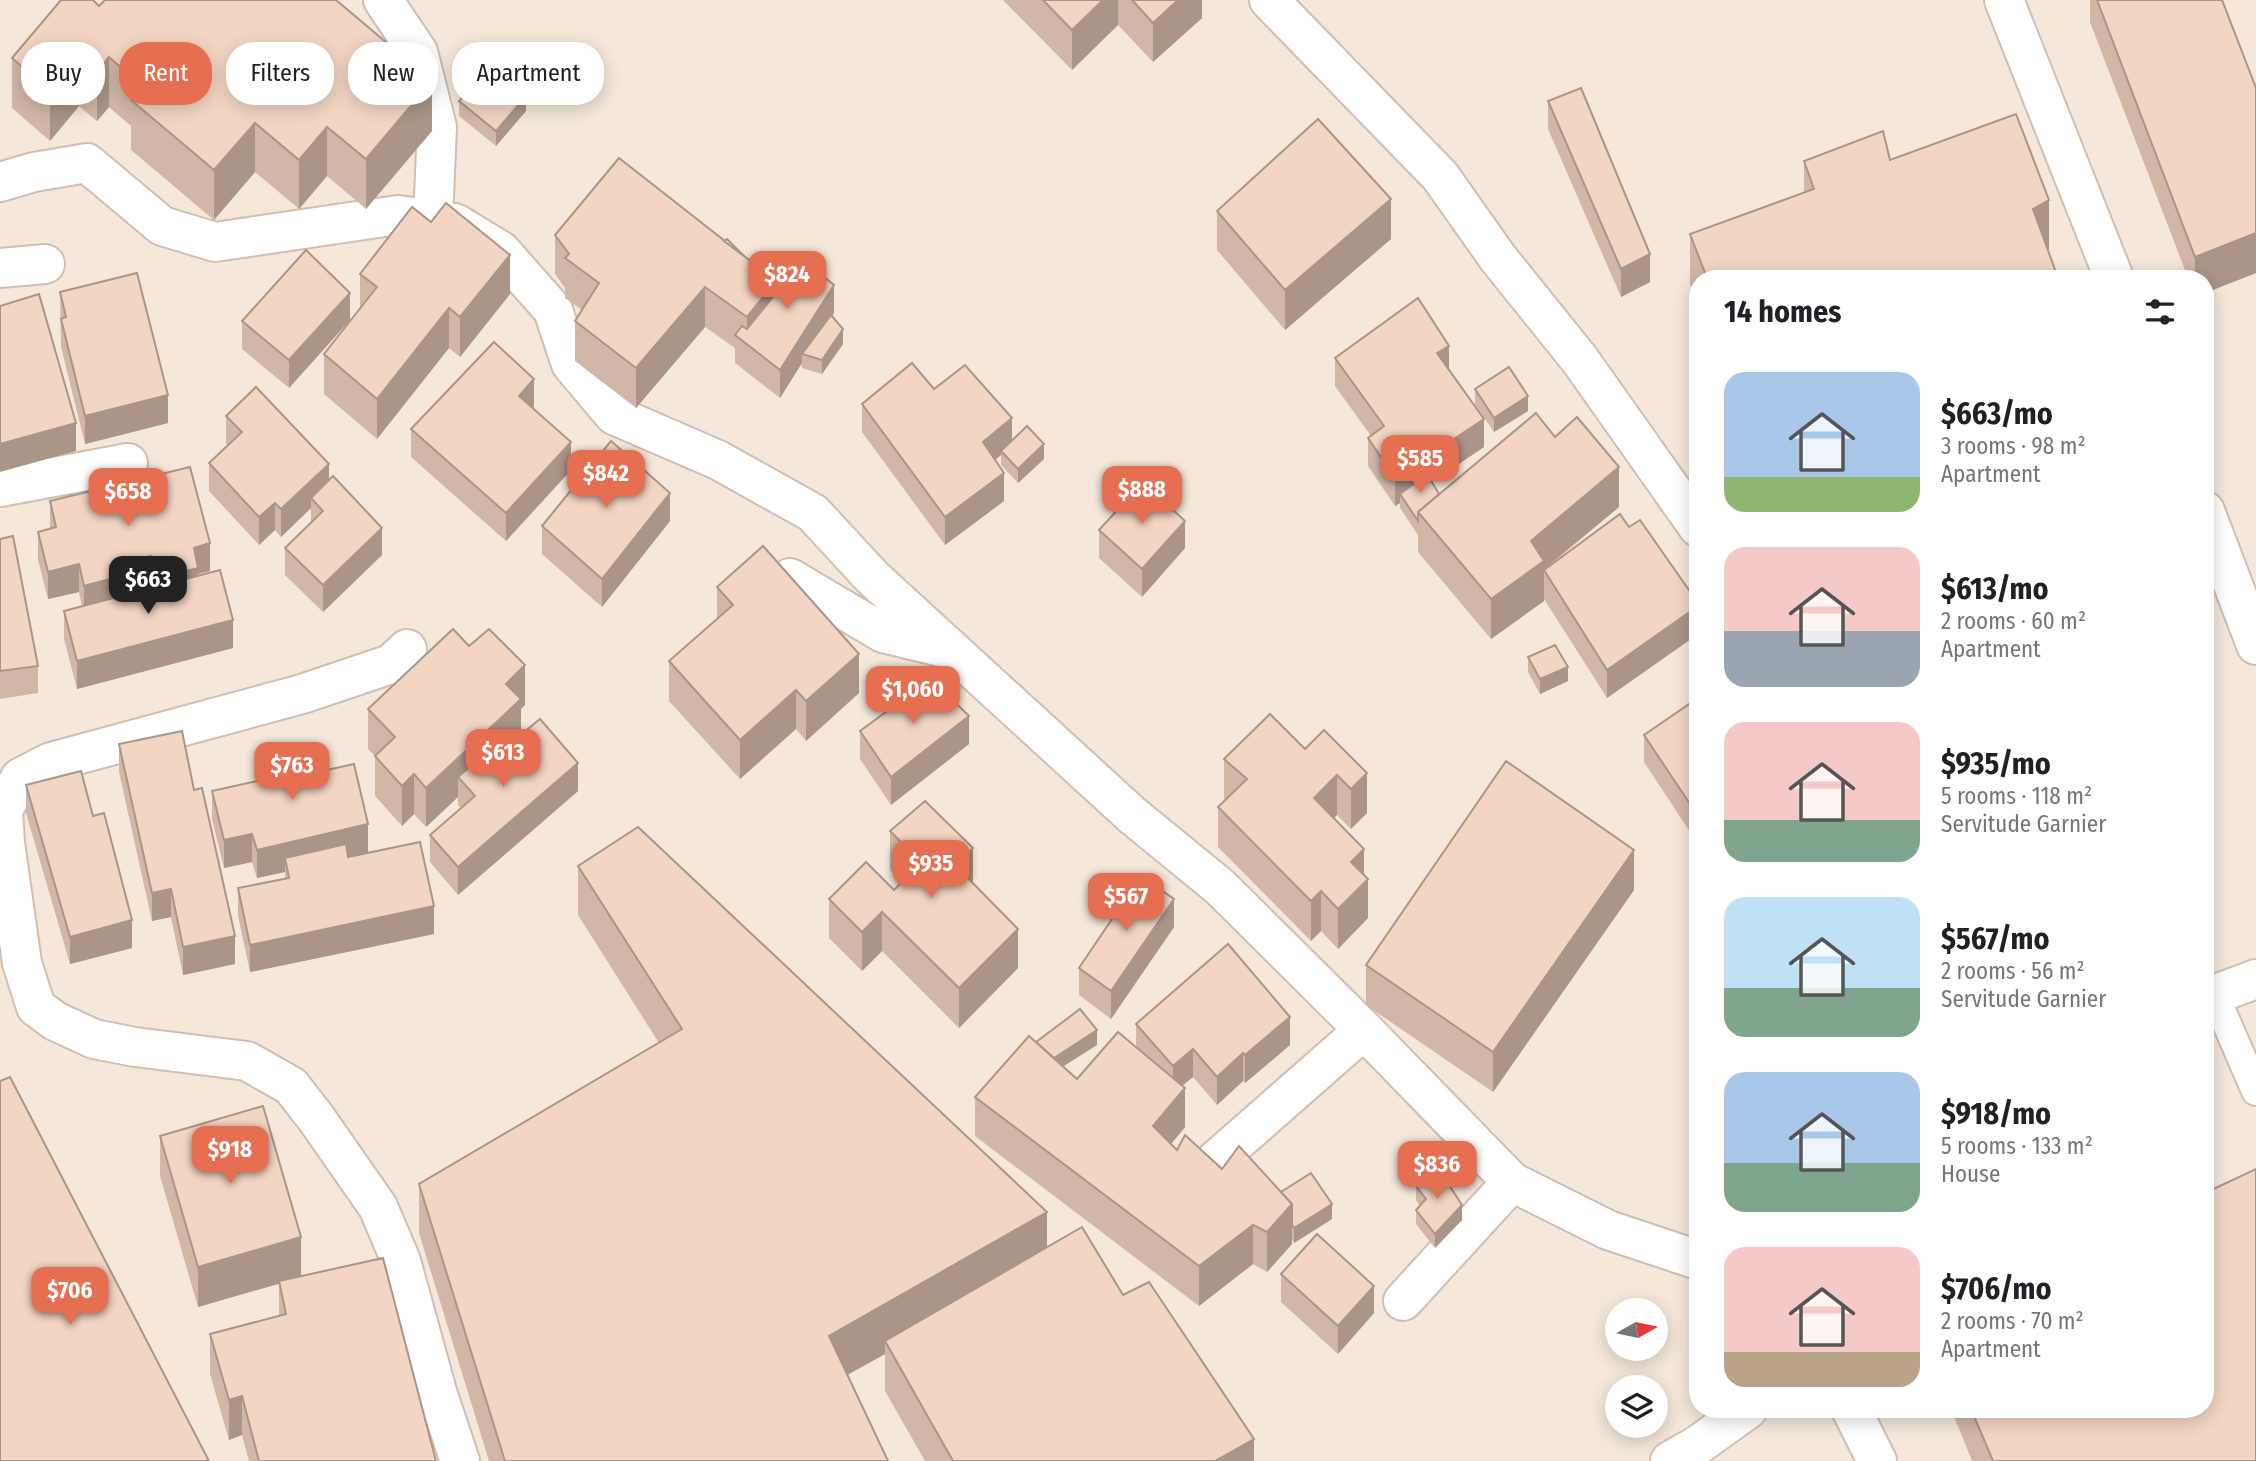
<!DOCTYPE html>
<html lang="en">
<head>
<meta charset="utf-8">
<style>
	:root { --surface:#fff; --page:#f2f2f2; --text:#202124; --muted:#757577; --accent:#e76f51 }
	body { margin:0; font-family:"Fira Sans Condensed",sans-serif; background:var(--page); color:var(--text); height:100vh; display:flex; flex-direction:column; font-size:26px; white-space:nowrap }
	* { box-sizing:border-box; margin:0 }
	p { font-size:23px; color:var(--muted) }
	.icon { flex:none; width:38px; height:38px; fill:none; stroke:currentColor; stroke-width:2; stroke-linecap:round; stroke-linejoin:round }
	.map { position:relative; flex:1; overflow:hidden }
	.panel { position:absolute; left:1689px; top:270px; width:525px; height:1148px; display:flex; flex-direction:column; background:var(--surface); border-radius:28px; box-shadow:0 4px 18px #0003 }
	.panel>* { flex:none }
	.top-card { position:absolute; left:21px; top:42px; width:665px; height:63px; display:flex; gap:14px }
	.needle { width:46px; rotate:81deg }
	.fabs { position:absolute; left:1605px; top:1298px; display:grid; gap:14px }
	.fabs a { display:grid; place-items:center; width:63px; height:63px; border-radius:50%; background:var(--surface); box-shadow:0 4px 18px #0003; font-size:35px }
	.price { position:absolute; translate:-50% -60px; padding:0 16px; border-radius:14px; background:var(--accent); color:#fff; font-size:23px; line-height:46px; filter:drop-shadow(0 2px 4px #0008) }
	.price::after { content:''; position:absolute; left:50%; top:42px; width:21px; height:16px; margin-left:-10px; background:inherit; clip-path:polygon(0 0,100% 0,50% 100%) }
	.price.current { background:#222; color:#fff }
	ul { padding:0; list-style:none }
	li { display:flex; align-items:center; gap:21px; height:175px; padding:0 35px }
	li span { display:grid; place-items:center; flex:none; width:196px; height:140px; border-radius:21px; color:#555 }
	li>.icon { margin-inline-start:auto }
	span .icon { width:84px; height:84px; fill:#fffc; stroke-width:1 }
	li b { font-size:30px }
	h2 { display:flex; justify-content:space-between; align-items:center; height:84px; padding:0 35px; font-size:30px }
	.chip { padding:0 24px; border-radius:28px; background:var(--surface); box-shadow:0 4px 18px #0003; font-size:24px; line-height:63px }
	.chip.current { background:var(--accent); color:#fff }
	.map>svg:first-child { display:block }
	.residential { fill:#f5e8da; fill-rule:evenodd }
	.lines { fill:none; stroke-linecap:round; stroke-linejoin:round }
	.service-casing { stroke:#d1beb0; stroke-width:32 }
	.minor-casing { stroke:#d1beb0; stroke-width:42 }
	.secondary-casing { stroke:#d6c0b0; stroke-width:42 }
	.service { stroke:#fff; stroke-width:28 }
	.minor { stroke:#fff; stroke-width:38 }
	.secondary { stroke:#fff; stroke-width:38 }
	.wall { fill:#d1b7a8; fill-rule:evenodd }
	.shaded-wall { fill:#aa9588 }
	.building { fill:#f3d5c3; stroke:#aa9588; stroke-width:2 }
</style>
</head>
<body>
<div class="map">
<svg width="2256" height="1461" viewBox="0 0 2256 1461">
	<rect width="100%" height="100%" fill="#fdf6ec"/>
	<path class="residential" d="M0,0H2256V1461H0ZM1698,278H2205V1409H1698ZM1617,1311H1656V1349H1617ZM1617,1388H1656V1426H1617Z"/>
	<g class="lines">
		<defs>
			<polyline id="service" points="2214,994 2256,1091"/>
			<g id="minor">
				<polyline points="383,0 418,52 437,127 433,220"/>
				<polyline points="1269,0 1440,176 1498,258 1580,360 1698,527"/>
				<polyline points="2004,0 2114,278"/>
				<polyline points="0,182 34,172 87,163 162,226 215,242 398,215 455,223 501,251 553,310 571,364 614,415 718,460 813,513 872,577 1132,815 1220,887 1364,1030 1512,1182 1608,1230 1698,1260"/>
				<polyline points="0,268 45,264"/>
				<polyline points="0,487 128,463"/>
				<polyline points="2205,511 2256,645"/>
				<polyline points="790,578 883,633 945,648"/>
				<polyline points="407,649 391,664 302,694 51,762 20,778 3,810 5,843 22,963 36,1007 55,1021 94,1039 135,1047 247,1061 291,1086 316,1118 378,1207 401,1261 438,1395 460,1461"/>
				<polyline points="1216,1160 1364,1030"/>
				<polyline points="1403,1301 1512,1182"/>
				<polyline points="1851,1409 1877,1461"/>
			</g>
			<g id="secondary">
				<polyline points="2205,998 2256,979"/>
				<polyline points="1670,1461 1698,1445 1748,1409"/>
			</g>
		</defs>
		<use href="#service" class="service-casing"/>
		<use href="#minor" class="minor-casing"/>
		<use href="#secondary" class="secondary-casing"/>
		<use href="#service" class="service"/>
		<use href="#minor" class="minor"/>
		<use href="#secondary" class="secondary"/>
	</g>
	<g class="wall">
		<polygon points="1003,0 1202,0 1202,18 1153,62 1118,25 1072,70"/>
		<polygon points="2090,0 2222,0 2256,273 2205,293 2205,278 2188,278 2090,22"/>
		<polygon points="99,6 432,131 366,209 327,176 299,209 255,172 214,220 131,150 131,126 109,107 97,121 79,106 50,141 12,108 12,58"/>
		<polygon points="459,101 526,111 496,146 459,116"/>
		<polygon points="1548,101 1650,282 1621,297 1548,129"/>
		<polygon points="1890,160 2049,249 2048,250 2058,278 1698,278 1698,304 1690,284 1690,234 1804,192 1804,161"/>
		<polygon points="1217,211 1391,239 1285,330 1217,250"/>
		<polygon points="431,222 510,294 460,357 449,348 377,439 324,394 324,354 360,309 360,274"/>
		<polygon points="555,235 744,256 768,275 834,313 832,316 843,344 822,374 802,368 802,363 780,398 735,363 735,348 705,327 636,408 575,361 575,321 582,310 565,298 565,288 555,274"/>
		<polygon points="60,292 168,423 85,444 61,347"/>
		<polygon points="350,320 289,388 242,349 242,321"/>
		<polygon points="1335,358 1449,370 1484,447 1432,482 1439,494 1555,437 1619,507 1544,570 1629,527 1698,603 1698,634 1607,698 1544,599 1544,601 1491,639 1418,552 1418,535 1400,508 1400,503 1395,506 1368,466 1368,438 1371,436 1335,386"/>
		<polygon points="934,389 1012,441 1044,459 1018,483 1001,465 1001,455 995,460 1004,501 945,545 862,432 862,404"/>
		<polygon points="1475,389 1528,411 1494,432 1475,404"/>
		<polygon points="534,407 533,408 571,470 506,541 411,457 411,429"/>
		<polygon points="226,416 329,480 382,555 323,612 285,575 285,548 311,522 311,508 281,537 275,530 259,545 209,491 209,463 228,445 226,444"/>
		<path d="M50,501L210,571L198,574V575L233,648L77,689L64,639V611L82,606L79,592L48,599L38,560V532L50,529ZM151,584L152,588L121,596V591Z"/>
		<polygon points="670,521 602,607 542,554 542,526"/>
		<polygon points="1099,530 1185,548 1142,597 1099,558"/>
		<polygon points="0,539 38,666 38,693 0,699"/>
		<polygon points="717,587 859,693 806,741 796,729 740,779 669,701 669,661 717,619"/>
		<polygon points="1528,657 1568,681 1540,694 1528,672"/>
		<polygon points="1698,698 1698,844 1644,762 1644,735"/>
		<polygon points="525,705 521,709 521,735 578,791 458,895 430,862 430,835 461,808 458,805 458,797 426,827 414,814 402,826 375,796 375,756 368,749 368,709"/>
		<polygon points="1324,730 1367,813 1351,829 1337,815 1333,818 1364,874 1368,918 1338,949 1321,931 1311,941 1218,847 1218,807 1226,800 1224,799 1224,759 1305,749"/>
		<polygon points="860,731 969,744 891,805 860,759"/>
		<polygon points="119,744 235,964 183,975 171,917 152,921 119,772"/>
		<polygon points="258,764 327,770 368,852 348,857 434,934 250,972 238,916 238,888 285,878 285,872 257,878 252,862 224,868 212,819 212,791 258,781"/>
		<polygon points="26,785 93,816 132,948 70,964 26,813"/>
		<polygon points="890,831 973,883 1018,968 959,1028 882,951 862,971 829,938 829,899 894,890 901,882 890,870"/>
		<polygon points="578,866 1047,1247 1123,1295 1254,1461 925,1461 885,1391 885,1354 847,1375 888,1461 489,1461 419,1233 419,1184 659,1043 578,915"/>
		<polygon points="1634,890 1493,1092 1366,1005 1366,965"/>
		<polygon points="1174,927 1111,1019 1079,995 1079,968"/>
		<polygon points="1136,1024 1290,1045 1245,1083 1243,1081 1217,1105 1193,1077 1182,1086 1185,1127 1171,1144 1177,1150 1281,1192 1332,1219 1294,1243 1292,1239 1292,1244 1267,1272 1253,1264 1199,1306 975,1136 975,1097 1036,1042 1097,1045 1063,1066 1077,1079 1136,1047"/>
		<polygon points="160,1136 301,1276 436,1461 249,1461 242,1435 229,1440 210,1374 210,1334 279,1316 279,1284 198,1307 160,1176"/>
		<polygon points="1416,1186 1462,1220 1435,1248 1416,1224 1416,1210 1420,1206 1416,1200"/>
		<polygon points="1281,1274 1374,1313 1338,1354 1281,1302"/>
		<polygon points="1951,1409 2205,1409 2256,1461 1972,1461"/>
	</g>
	<g class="shaded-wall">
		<polygon points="1103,0 1118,0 1118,25 1072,70 1072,30"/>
		<polygon points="1178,0 1202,0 1202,18 1153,62 1153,23"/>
		<polygon points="79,57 79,106 50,141 50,92"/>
		<polygon points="109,57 109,107 97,121 97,72"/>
		<polygon points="432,81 432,131 366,209 366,159"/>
		<polygon points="526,96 526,111 496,146 496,131"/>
		<polygon points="255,123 255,172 214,220 214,170"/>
		<polygon points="327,127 327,176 299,209 299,160"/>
		<polygon points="1391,199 1391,239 1285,330 1285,290"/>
		<polygon points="2049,200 2049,249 2033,258 2033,209"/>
		<polygon points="2256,233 2256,273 2205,293 2205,278 2195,278 2195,257"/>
		<polygon points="1650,254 1650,282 1621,297 1621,269"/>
		<polygon points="510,255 510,294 460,357 460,317"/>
		<polygon points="776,281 776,321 747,344 747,317"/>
		<polygon points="834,285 834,313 807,355 802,354 802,363 780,398 780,370"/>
		<polygon points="705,287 705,327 636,408 636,368"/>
		<polygon points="350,293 350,320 289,388 289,360"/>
		<polygon points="449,308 449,348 377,439 377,399"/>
		<polygon points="843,329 843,344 822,374 822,360"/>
		<polygon points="1449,346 1449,374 1437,353"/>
		<polygon points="534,379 534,407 519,424 519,396"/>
		<polygon points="168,395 168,423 85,444 85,416"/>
		<polygon points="1528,396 1528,411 1494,432 1494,418"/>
		<polygon points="1012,418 1012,446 1001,451 1001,455 983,470 983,442"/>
		<polygon points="1484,419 1484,447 1405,500 1400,494 1400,503 1395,506 1395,478"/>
		<polygon points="76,423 76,451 0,472 0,444"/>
		<polygon points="571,442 571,470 506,541 506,513"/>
		<polygon points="1044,444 1044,459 1018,483 1018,469"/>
		<polygon points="329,464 329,491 311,498 311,508 281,537 281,509"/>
		<polygon points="1619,467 1619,507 1544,569 1544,601 1491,639 1491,599 1531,541"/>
		<polygon points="1004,473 1004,501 945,545 945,517"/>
		<polygon points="670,493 670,521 602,607 602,579"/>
		<polygon points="275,503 275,530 259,545 259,517"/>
		<polygon points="1185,521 1185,548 1142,597 1142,569"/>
		<polygon points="382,528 382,555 323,612 323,585"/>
		<polygon points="210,543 210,571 198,574 198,595 157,606 157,578 194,548"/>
		<polygon points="151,556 151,584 121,591 121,604 84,613 84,586 118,564"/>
		<polygon points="79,564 79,592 48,599 48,572"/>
		<polygon points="1698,606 1698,634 1607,698 1607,670"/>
		<polygon points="233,620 233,648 77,689 77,661"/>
		<polygon points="859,654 859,693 806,741 806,701"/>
		<polygon points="525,665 525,705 521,709 521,739 458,777 458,797 426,827 426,788 506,684"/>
		<polygon points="1568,667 1568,681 1540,694 1540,679"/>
		<polygon points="796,690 796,729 740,779 740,740"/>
		<polygon points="969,716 969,744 891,805 891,777"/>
		<polygon points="578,763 578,791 458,895 458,867"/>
		<polygon points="1367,773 1367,813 1351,829 1351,789"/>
		<polygon points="414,774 414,814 402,826 402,786"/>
		<polygon points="1337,775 1337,815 1314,838 1314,798"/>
		<polygon points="368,824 368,852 288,871 285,858 285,872 257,878 257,850"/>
		<polygon points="252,834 252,862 224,868 224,840"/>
		<polygon points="973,848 973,888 955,865"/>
		<polygon points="1364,849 1364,883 1368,879 1368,918 1338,949 1338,909 1351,862"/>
		<polygon points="1634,850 1634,890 1493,1092 1493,1052"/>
		<polygon points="171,889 171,917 152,921 152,893"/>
		<polygon points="1321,891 1321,931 1311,941 1311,901"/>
		<polygon points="1174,899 1174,927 1111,1019 1111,991"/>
		<polygon points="434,906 434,934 250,972 250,945"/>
		<polygon points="882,912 882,951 862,971 862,932"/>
		<polygon points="132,920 132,948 70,964 70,937"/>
		<polygon points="1018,929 1018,968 959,1028 959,988"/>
		<polygon points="235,936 235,964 183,975 183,947"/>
		<polygon points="1290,1017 1290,1045 1245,1083 1245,1055"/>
		<polygon points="1097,1030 1097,1045 1040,1081 1040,1067"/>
		<polygon points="1193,1049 1193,1077 1173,1093 1173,1066"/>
		<polygon points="1243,1053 1243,1081 1217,1105 1217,1077"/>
		<polygon points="1185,1088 1185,1127 1153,1166 1153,1126"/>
		<polygon points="1292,1204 1292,1244 1267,1272 1267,1232"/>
		<polygon points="1332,1204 1332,1219 1294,1243 1294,1228"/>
		<polygon points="1462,1205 1462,1220 1435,1248 1435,1234"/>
		<polygon points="1047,1212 1047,1261 885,1341 885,1354 829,1385 829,1336"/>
		<polygon points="1253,1225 1253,1264 1199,1306 1199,1266"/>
		<polygon points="301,1237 301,1277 198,1307 198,1267"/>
		<polygon points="1374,1286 1374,1313 1338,1354 1338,1326"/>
		<polygon points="242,1396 242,1435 229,1440 229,1400"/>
		<polygon points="1254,1439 1254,1461 1215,1461"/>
	</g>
	<g class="building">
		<polygon points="61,0 93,0 99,6 105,0 336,0 432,81 366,159 327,127 299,160 255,123 214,170 131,100 143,87 109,57 97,72 79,57 50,92 12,58"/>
		<polygon points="1043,0 1103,0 1072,30"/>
		<polygon points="1132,0 1178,0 1153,23"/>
		<polygon points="2097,0 2222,0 2256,88 2256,233 2195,257"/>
		<polygon points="491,64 526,96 496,131 459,101"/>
		<polygon points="1581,88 1650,254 1621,269 1548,101"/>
		<polygon points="2016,114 2049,200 2033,209 2058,278 1707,278 1690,234 1814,189 1804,161 1883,131 1890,160"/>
		<polygon points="1318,119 1391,199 1285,290 1217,211"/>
		<polygon points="619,158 776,281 747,317 705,287 636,368 575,321 599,283 565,258 569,254 555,235"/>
		<polygon points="446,203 510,255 460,317 449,308 377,399 324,354 377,287 360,274 412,207 431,222"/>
		<polygon points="727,239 744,256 724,241"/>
		<polygon points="306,250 350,293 289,360 242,321"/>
		<polygon points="797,255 834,285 780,370 735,335 742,326 747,329 776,293 776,281 768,275 780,259 790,267"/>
		<polygon points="137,273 168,395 85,416 61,319 66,317 60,292"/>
		<polygon points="39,294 76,423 0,444 0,306"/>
		<polygon points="1418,298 1449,346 1437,353 1484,419 1395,478 1368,438 1384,426 1335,358"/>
		<polygon points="831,315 843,329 822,360 802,354"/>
		<polygon points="494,342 534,379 519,396 571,442 506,513 411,429"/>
		<polygon points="912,363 934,389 965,365 1012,418 983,442 1004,473 945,517 862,404"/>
		<polygon points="1509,367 1528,396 1494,418 1475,389"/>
		<polygon points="256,387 329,464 281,509 275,503 259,517 209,463 242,432 226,416"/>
		<polygon points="1536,413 1555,437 1577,417 1619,467 1531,541 1544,561 1491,599 1418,512"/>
		<polygon points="1027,426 1044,444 1018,469 1001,451"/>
		<polygon points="611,441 670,493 602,579 542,526"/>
		<polygon points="190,467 210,543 194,548 198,568 157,578 151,556 118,564 121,576 84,586 79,564 48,572 38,532 56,527 50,501"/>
		<polygon points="1427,474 1439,494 1418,512 1418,521 1400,494"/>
		<polygon points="333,476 382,528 323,585 285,548 323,511 311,498"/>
		<polygon points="1143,482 1185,521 1142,569 1099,530"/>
		<polygon points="1620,514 1629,527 1640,520 1698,603 1698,606 1607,670 1544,570"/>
		<polygon points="13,536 38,666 0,671 0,539"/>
		<polygon points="763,546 859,654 806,701 796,690 740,740 669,661 733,605 717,587"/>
		<polygon points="220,570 233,620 77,661 64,611"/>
		<polygon points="453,629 469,646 489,629 525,665 506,684 521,699 426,788 414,774 402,786 375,756 395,737 368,709"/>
		<polygon points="1555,645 1568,667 1540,679 1528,657"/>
		<polygon points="931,679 969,716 891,777 860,731"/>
		<polygon points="1698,698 1698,816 1644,735"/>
		<polygon points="1270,714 1305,749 1324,730 1367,773 1351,789 1337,775 1314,798 1364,849 1351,862 1368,879 1338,909 1321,891 1311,901 1218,807 1247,779 1224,759"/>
		<polygon points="540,719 578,763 458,867 430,835 475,796 458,777 499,742 505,748"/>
		<polygon points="182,731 194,790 202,788 235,936 183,947 171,889 152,893 119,744"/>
		<polygon points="322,749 327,770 354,764 368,824 257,850 252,834 224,840 212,791 262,780 258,764"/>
		<polygon points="1506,761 1634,850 1493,1052 1366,965"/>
		<polygon points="81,771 93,816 104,813 132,920 70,937 26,785"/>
		<polygon points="925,801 973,848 955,865 1018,929 959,988 882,912 862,932 829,899 866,862 894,890 921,862 890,831"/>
		<polygon points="638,827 1047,1212 829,1336 888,1461 505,1461 419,1184 682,1029 578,866"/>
		<polygon points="420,842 434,906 250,945 238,888 289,878 285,858 346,844 348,857"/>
		<polygon points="1141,876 1174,899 1111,991 1079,968"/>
		<polygon points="1228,944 1290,1017 1245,1055 1243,1053 1217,1077 1193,1049 1173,1066 1136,1024"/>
		<polygon points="1080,1009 1097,1030 1054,1058 1036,1042"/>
		<polygon points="1118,1032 1185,1088 1153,1126 1177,1150 1185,1135 1222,1169 1239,1146 1292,1204 1267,1232 1253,1225 1199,1266 975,1097 1029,1036 1077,1079"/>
		<polygon points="10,1077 209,1461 0,1461 0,1081"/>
		<polygon points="263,1106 301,1237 198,1267 160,1136"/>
		<polygon points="1438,1168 1462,1205 1435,1234 1416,1210 1426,1199 1416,1186"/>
		<polygon points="2256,1169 2256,1461 1993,1461 1971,1409 2205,1409 2205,1193"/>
		<polygon points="1311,1173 1332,1204 1294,1228 1292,1225 1292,1204 1281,1192"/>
		<polygon points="1082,1227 1123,1295 1149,1282 1254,1439 1215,1461 953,1461 885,1341"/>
		<polygon points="1317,1234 1374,1286 1338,1326 1281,1274"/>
		<polygon points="383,1258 436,1461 259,1461 242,1396 229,1400 210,1334 286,1314 279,1281"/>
	</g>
</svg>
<div class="fabs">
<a><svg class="needle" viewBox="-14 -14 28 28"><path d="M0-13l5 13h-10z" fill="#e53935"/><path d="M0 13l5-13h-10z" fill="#757577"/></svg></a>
<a><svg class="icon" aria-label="layers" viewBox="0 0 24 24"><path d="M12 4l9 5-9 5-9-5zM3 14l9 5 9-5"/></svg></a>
</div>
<b class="price" style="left:787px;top:311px">$824</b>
<b class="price" style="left:1420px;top:495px">$585</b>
<b class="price" style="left:606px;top:510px">$842</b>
<b class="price" style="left:1142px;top:526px">$888</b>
<b class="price" style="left:128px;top:528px">$658</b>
<b class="price current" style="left:148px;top:616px">$663</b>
<b class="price" style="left:913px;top:726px">$1,060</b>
<b class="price" style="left:503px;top:789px">$613</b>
<b class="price" style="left:292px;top:802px">$763</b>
<b class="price" style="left:931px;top:900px">$935</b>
<b class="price" style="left:1126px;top:933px">$567</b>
<b class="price" style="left:230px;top:1186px">$918</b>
<b class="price" style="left:1437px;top:1201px">$836</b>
<b class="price" style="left:70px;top:1327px">$706</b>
<div class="top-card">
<a class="chip">Buy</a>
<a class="chip current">Rent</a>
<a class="chip">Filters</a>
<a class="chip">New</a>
<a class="chip">Apartment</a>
</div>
<section class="panel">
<h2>14 homes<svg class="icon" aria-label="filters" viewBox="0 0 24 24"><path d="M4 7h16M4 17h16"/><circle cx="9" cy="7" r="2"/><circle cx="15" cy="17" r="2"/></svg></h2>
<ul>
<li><span style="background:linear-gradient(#a9c7e8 75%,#8fb573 0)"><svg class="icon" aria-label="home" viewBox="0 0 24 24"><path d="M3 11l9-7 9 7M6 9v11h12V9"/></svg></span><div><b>$663/mo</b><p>3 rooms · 98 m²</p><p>Apartment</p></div></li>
<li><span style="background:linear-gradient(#f6c9c9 60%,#9aa5b1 0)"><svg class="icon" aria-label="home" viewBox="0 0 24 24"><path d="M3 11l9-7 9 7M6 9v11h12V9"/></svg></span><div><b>$613/mo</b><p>2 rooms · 60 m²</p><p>Apartment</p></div></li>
<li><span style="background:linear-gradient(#f6c9c9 70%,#7fa58c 0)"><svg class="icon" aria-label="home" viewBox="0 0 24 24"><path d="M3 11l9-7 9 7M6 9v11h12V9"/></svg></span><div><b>$935/mo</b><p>5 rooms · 118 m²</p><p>Servitude Garnier</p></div></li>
<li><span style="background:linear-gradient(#bfe0f5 65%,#7fa58c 0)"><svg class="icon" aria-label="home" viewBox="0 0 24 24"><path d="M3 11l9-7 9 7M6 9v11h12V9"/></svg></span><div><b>$567/mo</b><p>2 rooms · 56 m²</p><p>Servitude Garnier</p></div></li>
<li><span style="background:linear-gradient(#a9c7e8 65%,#7fa58c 0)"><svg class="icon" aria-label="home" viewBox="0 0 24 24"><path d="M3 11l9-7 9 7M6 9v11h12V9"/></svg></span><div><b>$918/mo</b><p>5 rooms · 133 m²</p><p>House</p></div></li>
<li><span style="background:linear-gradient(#f6c9c9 75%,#b9a48a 0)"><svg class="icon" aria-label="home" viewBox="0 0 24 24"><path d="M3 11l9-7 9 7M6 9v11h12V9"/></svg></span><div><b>$706/mo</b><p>2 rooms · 70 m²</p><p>Apartment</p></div></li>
</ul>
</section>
</div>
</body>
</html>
